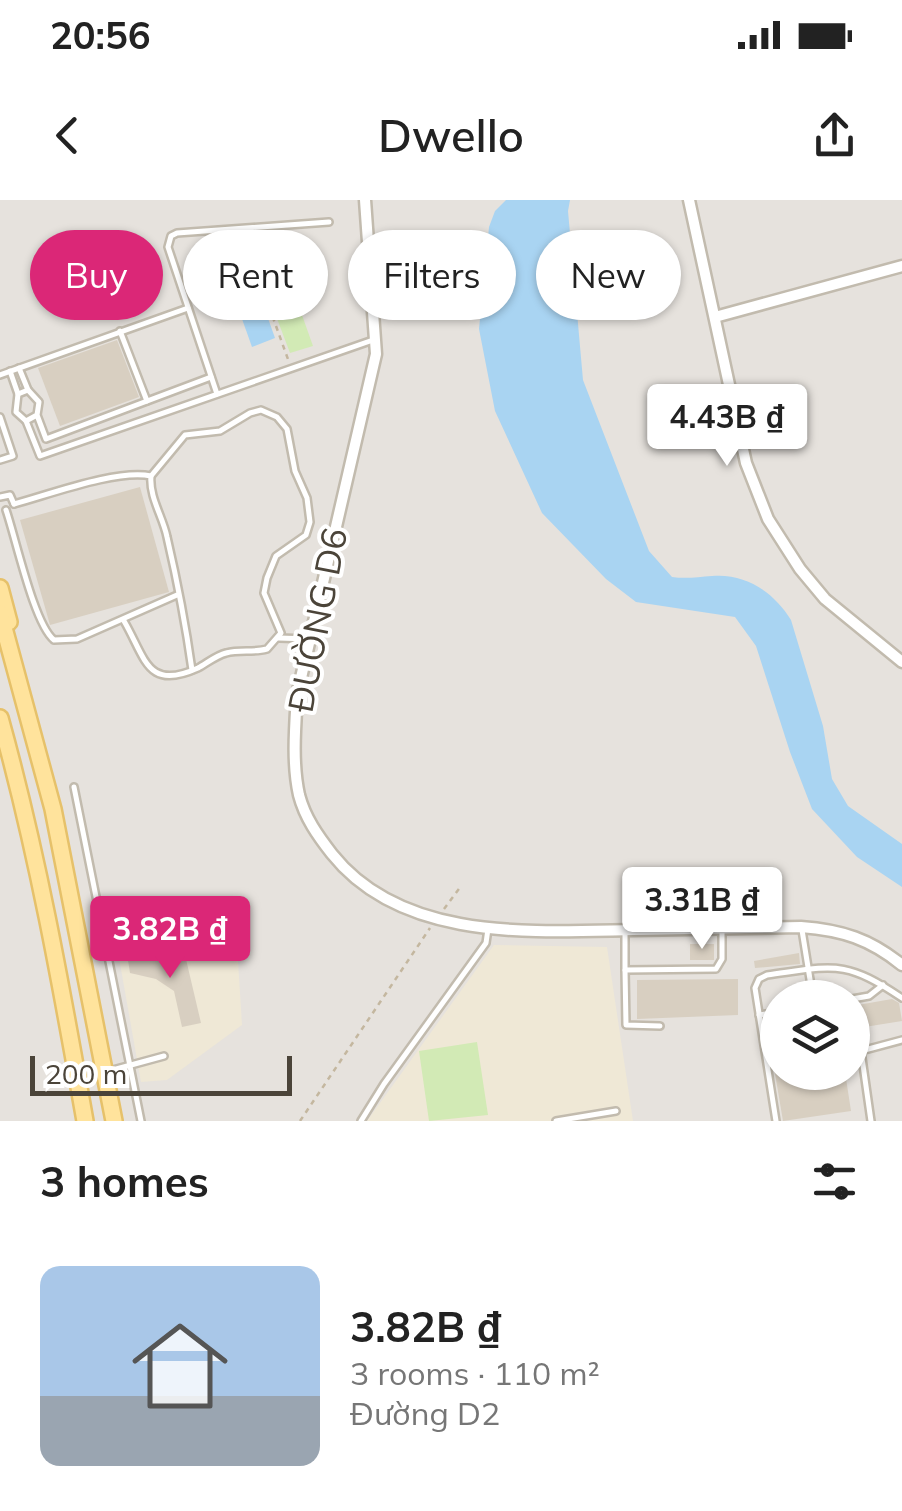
<!DOCTYPE html>
<html lang="en">
<head>
<meta charset="utf-8">
<style>
	:root { --surface:#fff; --page:#f6f6f6; --text:#222; --muted:#767676; --line:#e0e0e0; --accent:#db2777 }
	body { margin:0; font-family:Mulish,sans-serif; background:var(--page); color:var(--text); height:100vh; display:flex; flex-direction:column; font-size:38px; white-space:nowrap }
	* { box-sizing:border-box; margin:0 }
	p { font-size:32px; color:var(--muted) }
	.icon { flex:none; width:55px; height:55px; fill:none; stroke:currentColor; stroke-width:2; stroke-linecap:round; stroke-linejoin:round }
	.map { position:relative; height:921px; overflow:hidden }
	.side { display:flex; flex-direction:column; background:var(--surface); flex:1 }
	.side>* { flex:none }
	.banner { position:absolute; left:30px; top:30px; width:842px; height:90px; display:flex; gap:20px }
	.buttons { position:absolute; left:760px; top:780px; display:grid; gap:20px }
	.buttons a { display:grid; place-items:center; width:110px; height:110px; border-radius:50%; background:var(--surface); box-shadow:0 2px 8px #0004; font-size:50px }
	.scale { position:absolute; left:30px; bottom:25px; width:262px; box-sizing:border-box; padding-left:10px; border:5px solid #4b4439; border-top:0; font-size:28px; line-height:35px; white-space:nowrap; color:#4b4439; -webkit-text-stroke:8px #fff; paint-order:stroke }
	.price { position:absolute; translate:-50% -85px; padding:0 22px; border-radius:10px; background:#fff; color:#222; font-size:32px; line-height:65px; filter:drop-shadow(0 2px 5px #0008) }
	.price::after { content:''; position:absolute; left:50%; top:60px; width:30px; height:22px; margin-left:-15px; background:inherit; clip-path:polygon(0 0,100% 0,50% 100%) }
	.price.active { background:var(--accent); color:#fff }
	ul { padding:0; list-style:none }
	li { display:flex; align-items:center; gap:30px; height:250px; padding:0 40px }
	li+li { border-top:2px solid var(--line) }
	li span { display:grid; place-items:center; flex:none; width:280px; height:200px; border-radius:20px; color:#555 }
	li>.icon { margin-inline-start:auto }
	span .icon { width:120px; height:120px; fill:#fffc; stroke-width:1 }
	li b { font-size:42px }
	h2 { display:flex; justify-content:space-between; align-items:center; height:120px; padding:0 40px; font-size:42px }
	.tag { padding:0 35px; border-radius:45px; background:var(--surface); box-shadow:0 2px 8px #0004; font-size:35px; line-height:90px }
	.tag.active { background:var(--accent); color:#fff }
	.status { display:flex; justify-content:space-between; align-items:center; height:70px; padding:0 50px; background:var(--surface); direction:ltr }
	.status svg { height:28px; fill:currentColor }
	header { display:flex; justify-content:space-between; align-items:center; height:130px; padding:0 40px; background:var(--surface); font-size:45px; font-weight:600 }
	.map>svg:first-child { display:block }
	.industrial { fill:#e6e2dd; fill-rule:evenodd }
	.education { fill:#efe8d6 }
	.green { fill:#d2eab5 }
	.water { fill:#a9d4f2 }
	.building { fill:#d8cfc1 }
	.lines { fill:none; stroke-linecap:round; stroke-linejoin:round }
	.lane-casing { stroke:#c2bbae; stroke-width:10 }
	.street-casing { stroke:#c2bbae; stroke-width:15 }
	.primary-casing { stroke:#e6c16a; stroke-width:20 }
	.path { stroke:#c4b79f; stroke-width:2.5; stroke-dasharray:5 5; stroke-linecap:butt }
	.lane { stroke:#fff; stroke-width:5 }
	.street { stroke:#fff; stroke-width:10 }
	.primary { stroke:#ffe39c; stroke-width:15 }
	.labels { text-anchor:middle; dominant-baseline:central; stroke-width:8; stroke-linejoin:round; paint-order:stroke }
	.street-label { font-size:35px; fill:#4b4439; stroke:#fff }
</style>
</head>
<body>
<div class="status"><b>20:56</b><svg viewBox="0 0 49 12"><path d="M0 12V9h3v3zM5 12V6h3v6zM10 12V3h3v9zM15 12V0h3v12zM26 1h20v11H26zM47 4h2v5h-2z"/></svg></div>
<header><svg class="icon" aria-label="back" viewBox="0 0 24 24"><path d="M15 5l-7 7 7 7"/></svg>Dwello<svg class="icon" aria-label="share" viewBox="0 0 24 24"><path d="M12 15V3M7 8l5-5 5 5M5 13v7h14v-7"/></svg></header>
<div class="map">
<svg width="902" height="921" viewBox="0 0 902 921">
	<rect width="100%" height="100%" fill="#f6f3ec"/>
	<path class="industrial" d="M0,0H902V921H0ZM778,798H852V872H778Z"/>
	<g class="education">
		<polygon points="113,724 238,761 242,825 167,880 141,882"/>
		<polygon points="494,745 607,747 633,921 367,921"/>
	</g>
	<g class="green">
		<polygon points="317,56 327,84 273,104 264,75"/>
		<polygon points="297,101 313,146 290,153 273,108"/>
		<polygon points="477,842 488,915 429,921 419,851"/>
	</g>
	<g class="water">
		<path d="M506,0H570L568,11L583,180L649,351L672,377C686,379 698,377 712,376C745,373 774,392 791,420L823,526L832,579L848,606L902,644V687L857,657L812,609L790,552L756,446L735,417L636,402L606,379L542,313L495,211L479,129L489,27L495,11Z"/>
		<polygon points="254,79 275,138 252,147 231,88"/>
	</g>
	<g class="building">
		<polygon points="117,140 139,197 60,226 38,168"/>
		<polygon points="140,287 169,392 50,425 20,320"/>
		<rect x="690" y="744" width="24" height="16"/>
		<polygon points="799,753 800,764 755,768 754,761"/>
		<polygon points="127,754 185,755 201,823 182,827 174,791 156,779 130,773"/>
		<polygon points="738,779 738,815 637,819 637,780"/>
		<polygon points="892,799 899,803 902,821 852,829 852,806"/>
		<polygon points="778,818 778,872 845,872 851,911 783,921 766,820"/>
	</g>
	<g class="lines">
		<defs>
			<g id="lane">
				<polyline points="120,131 147,201"/>
				<polyline points="19,168 28,190"/>
				<polyline points="10,171 18,194"/>
				<polyline points="0,175 188,108"/>
				<polyline points="217,194 168,47 171,36 177,33 329,22"/>
				<polyline points="37,215 26,221 16,212 18,194 28,190 39,202 37,215 46,239 211,177"/>
				<polyline points="0,217 13,256 0,260"/>
				<polyline points="26,221 40,256 373,140"/>
				<polyline points="0,297 10,295 14,304"/>
				<path d="M14,304C51,294 117,269 151,276C149,297 163,317 167,337C177,380 186,427 192,470"/>
				<path d="M6,310C16,339 34,424 54,440L77,439L177,395"/>
				<path d="M124,421C146,459 147,491 198,468C207,463 217,455 226,453C240,449 253,453 267,449L281,433L264,393L267,378L276,356L306,335L310,322L307,298L295,271L287,229L277,217L261,210L250,213L220,231L185,235L151,276"/>
				<polyline points="279,438 309,439"/>
				<polyline points="74,587 141,921"/>
				<polyline points="802,730 813,798"/>
				<polyline points="625,731 625,770 716,769 722,759 722,729"/>
				<polyline points="625,770 626,825 660,826"/>
				<polyline points="852,799 869,796 883,785"/>
				<polyline points="759,815 778,812"/>
				<polyline points="109,871 164,856"/>
				<polyline points="361,921 384,884 486,743 488,729"/>
				<polyline points="556,921 616,911"/>
				<path d="M776,921L755,788L759,779L767,775C834,766 844,759 902,798"/>
				<polyline points="871,921 861,851 902,840"/>
			</g>
			<g id="street">
				<path d="M365,0L376,154L297,495C295,528 292,563 299,595C305,618 318,636 332,654C402,742 533,732 633,730C689,729 745,728 801,727C842,730 870,739 902,765"/>
				<polyline points="689,0 746,263 768,319 800,369 825,399 902,462"/>
				<polyline points="715,117 902,66"/>
			</g>
			<g id="primary">
				<polyline points="0,388 9,422"/>
				<polyline points="0,413 53,609 114,921"/>
				<path d="M0,518C37,651 61,785 85,921"/>
			</g>
		</defs>
		<use href="#lane" class="lane-casing"/>
		<use href="#street" class="street-casing"/>
		<use href="#primary" class="primary-casing"/>
		<g class="path">
			<polyline points="259,79 289,162"/>
			<polyline points="444,709 461,686"/>
			<polyline points="300,921 430,728"/>
		</g>
		<use href="#lane" class="lane"/>
		<use href="#street" class="street"/>
		<use href="#primary" class="primary"/>
	</g>
	<g class="labels">
		<g class="street-label">
			<text transform="translate(317 420) rotate(-79)">ĐƯỜNG D6</text>
		</g>
	</g>
</svg>
<div class="buttons">
<a><svg class="icon" aria-label="layers" viewBox="0 0 24 24"><path d="M12 4l9 5-9 5-9-5zM3 14l9 5 9-5"/></svg></a>
</div>
<div class="scale">200 m</div>
<b class="price" style="left:727px;top:269px">4.43B ₫</b>
<b class="price" style="left:702px;top:752px">3.31B ₫</b>
<b class="price active" style="left:170px;top:781px">3.82B ₫</b>
<div class="banner">
<a class="tag active">Buy</a>
<a class="tag">Rent</a>
<a class="tag">Filters</a>
<a class="tag">New</a>
</div>
</div>
<section class="side">
<h2>3 homes<svg class="icon" aria-label="filters" viewBox="0 0 24 24"><path d="M4 7h16M4 17h16"/><circle cx="9" cy="7" r="2"/><circle cx="15" cy="17" r="2"/></svg></h2>
<ul>
<li><span style="background:linear-gradient(#a9c7e8 65%,#9aa5b1 0)"><svg class="icon" aria-label="home" viewBox="0 0 24 24"><path d="M3 11l9-7 9 7M6 9v11h12V9"/></svg></span><div><b>3.82B ₫</b><p>3 rooms · 110 m²</p><p>Đường D2</p></div></li>
</ul>
</section>
</body>
</html>
